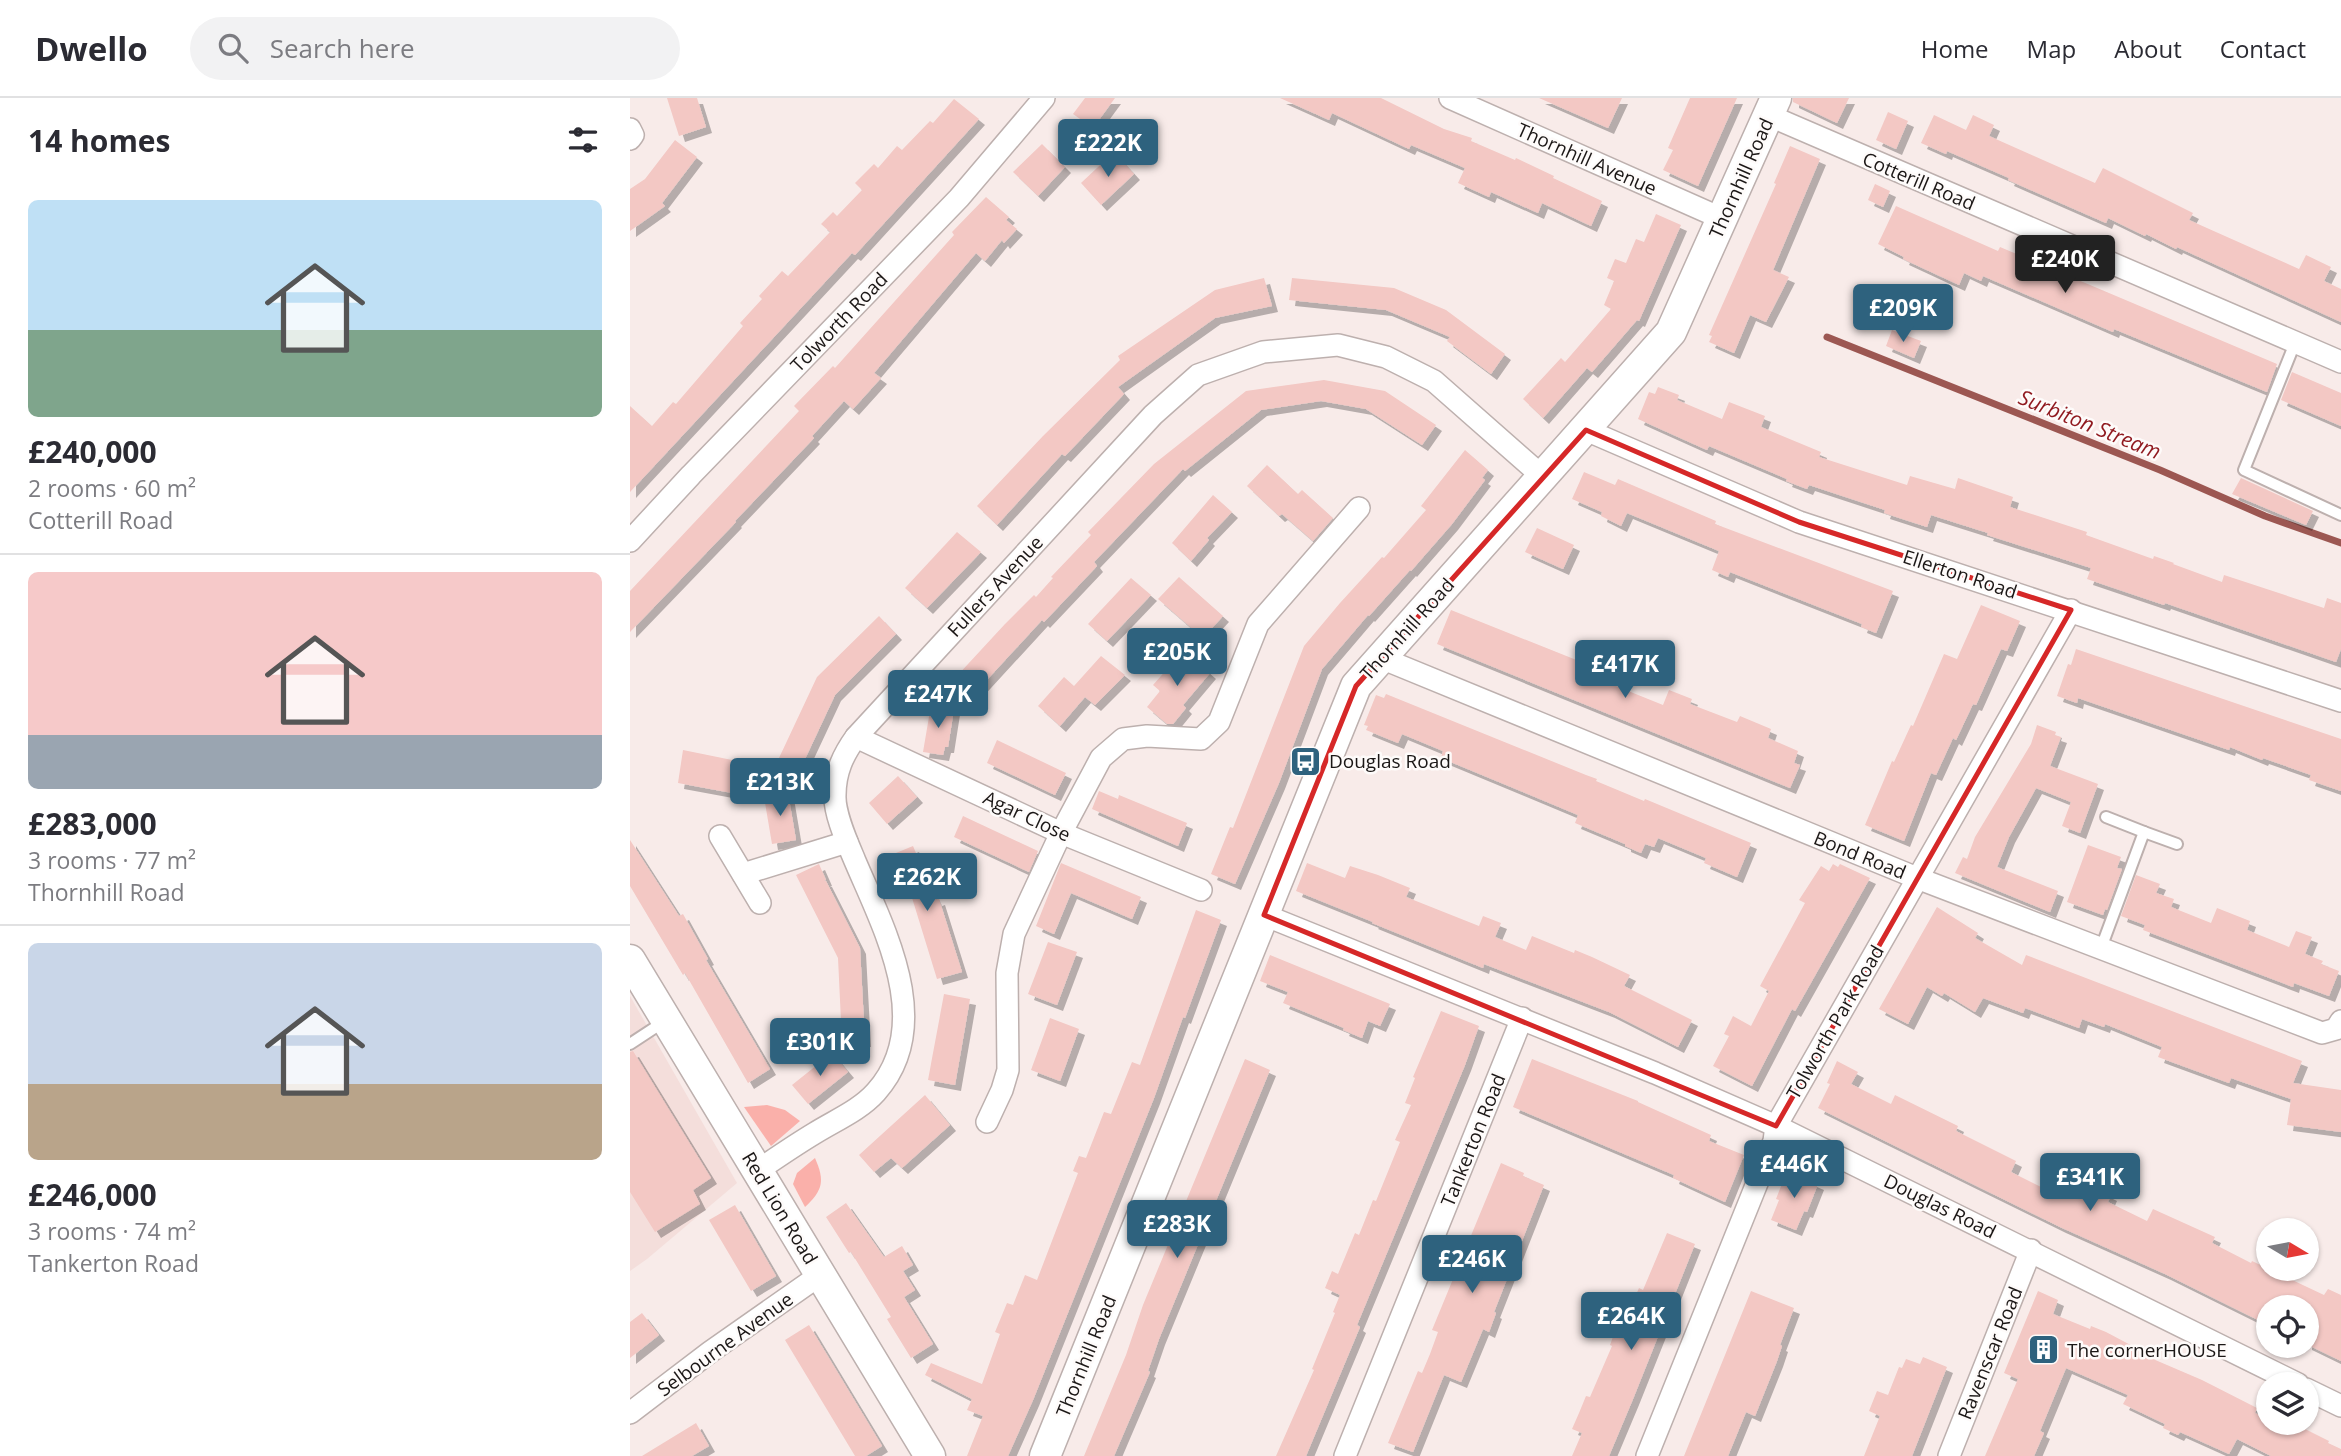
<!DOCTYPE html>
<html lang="en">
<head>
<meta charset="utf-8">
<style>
	:root { --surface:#fff; --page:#f2f2f3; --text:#2b2b33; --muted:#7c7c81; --line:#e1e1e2; --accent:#2e627e }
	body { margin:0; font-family:"Open Sans",sans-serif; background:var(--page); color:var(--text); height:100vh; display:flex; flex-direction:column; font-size:26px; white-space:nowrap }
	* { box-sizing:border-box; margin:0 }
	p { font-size:23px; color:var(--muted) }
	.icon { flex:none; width:38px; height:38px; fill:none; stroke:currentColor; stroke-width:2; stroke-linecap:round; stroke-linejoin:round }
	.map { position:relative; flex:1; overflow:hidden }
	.drawer { display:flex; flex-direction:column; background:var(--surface); width:630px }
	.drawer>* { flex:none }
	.needle { width:46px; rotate:100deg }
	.controls { position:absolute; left:1626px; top:1120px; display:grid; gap:14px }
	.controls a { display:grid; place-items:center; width:63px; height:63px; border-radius:50%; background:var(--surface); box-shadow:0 2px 5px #0004; font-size:35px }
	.price { position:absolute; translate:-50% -60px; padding:0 16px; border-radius:7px; background:var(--accent); color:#fff; font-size:23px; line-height:46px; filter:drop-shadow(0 2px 4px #0008) }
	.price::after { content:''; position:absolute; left:50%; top:42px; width:21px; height:16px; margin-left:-10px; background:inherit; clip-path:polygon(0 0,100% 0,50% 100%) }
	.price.active { background:#222; color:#fff }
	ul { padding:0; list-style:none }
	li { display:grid; align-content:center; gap:14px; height:371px; padding:0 28px }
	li+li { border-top:2px solid var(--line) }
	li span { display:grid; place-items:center; height:217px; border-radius:10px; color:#555 }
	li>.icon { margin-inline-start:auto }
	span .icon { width:126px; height:126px; fill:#fffc; stroke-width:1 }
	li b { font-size:30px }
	h2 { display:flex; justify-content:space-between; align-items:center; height:84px; padding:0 28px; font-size:30px }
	header { display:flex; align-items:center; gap:42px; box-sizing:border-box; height:98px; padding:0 35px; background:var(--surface); border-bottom:2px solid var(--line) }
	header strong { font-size:33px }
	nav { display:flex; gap:38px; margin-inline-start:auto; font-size:24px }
	.search { width:490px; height:63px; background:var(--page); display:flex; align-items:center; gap:18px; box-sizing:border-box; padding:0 24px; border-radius:38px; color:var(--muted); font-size:26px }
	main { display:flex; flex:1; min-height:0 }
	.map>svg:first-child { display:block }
	.built { fill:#f4dedb }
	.green { fill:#fab0aa }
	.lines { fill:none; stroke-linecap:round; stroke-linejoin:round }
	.stream { stroke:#9c5752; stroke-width:7 }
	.building { fill:#f3c8c4; filter:url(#shadow) }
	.lane-casing { stroke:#bdb0ae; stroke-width:14 }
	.street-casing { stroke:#bdb0ae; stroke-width:24 }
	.secondary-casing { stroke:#bdb0ae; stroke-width:33 }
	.lane { stroke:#fff; stroke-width:10 }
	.street { stroke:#fff; stroke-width:21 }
	.secondary { stroke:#fff; stroke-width:30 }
	.marked { fill:none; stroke:#d62828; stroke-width:5; stroke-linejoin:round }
	.labels { text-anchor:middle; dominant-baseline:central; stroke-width:5; stroke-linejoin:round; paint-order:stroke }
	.street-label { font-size:19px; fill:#1b1716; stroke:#fefbfa }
	.poi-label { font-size:19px; fill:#1b1716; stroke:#fefbfa; text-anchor:start }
	.water-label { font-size:21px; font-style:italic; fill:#90191f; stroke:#fefbfa }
</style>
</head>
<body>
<header>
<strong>Dwello</strong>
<div class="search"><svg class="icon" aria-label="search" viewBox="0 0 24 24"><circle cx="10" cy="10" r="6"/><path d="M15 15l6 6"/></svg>Search here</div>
<nav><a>Home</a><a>Map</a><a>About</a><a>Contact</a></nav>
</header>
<main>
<section class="drawer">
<h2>14 homes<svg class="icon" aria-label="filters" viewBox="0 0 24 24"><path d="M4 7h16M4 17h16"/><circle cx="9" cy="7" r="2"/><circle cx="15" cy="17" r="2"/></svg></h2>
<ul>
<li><span style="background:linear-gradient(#bfe0f5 60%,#7fa58c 0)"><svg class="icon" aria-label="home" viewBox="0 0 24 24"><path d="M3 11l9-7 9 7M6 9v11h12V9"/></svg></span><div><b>£240,000</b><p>2 rooms · 60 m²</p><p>Cotterill Road</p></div></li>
<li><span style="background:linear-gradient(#f6c9c9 75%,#9aa5b1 0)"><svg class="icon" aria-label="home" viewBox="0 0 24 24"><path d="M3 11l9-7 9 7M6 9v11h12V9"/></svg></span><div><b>£283,000</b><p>3 rooms · 77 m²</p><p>Thornhill Road</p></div></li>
<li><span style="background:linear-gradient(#c9d6e8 65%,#b9a48a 0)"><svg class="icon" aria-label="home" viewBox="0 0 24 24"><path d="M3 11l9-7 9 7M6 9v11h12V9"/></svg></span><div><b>£246,000</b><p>3 rooms · 74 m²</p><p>Tankerton Road</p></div></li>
</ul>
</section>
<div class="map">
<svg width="1711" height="1358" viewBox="0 0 1711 1358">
	<defs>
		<filter id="shadow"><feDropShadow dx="6" dy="6" stdDeviation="0" flood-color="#0004"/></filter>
	</defs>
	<rect width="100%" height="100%" fill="#f8ebe9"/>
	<polygon class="built" points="0,898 107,1085 17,1161 0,1173"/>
	<g class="green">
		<polygon points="137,1007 155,1012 170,1023 141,1048 114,1009"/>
		<path d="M185,1060C195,1083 193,1092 175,1109L163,1086L167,1075Z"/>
	</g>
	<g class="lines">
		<polyline class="stream" points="1197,239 1530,372 1635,418 1711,445"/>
	</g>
	<g class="building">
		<polygon points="37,0 67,0 76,29 49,38"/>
		<polygon points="455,0 485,0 463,30 443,16"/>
		<polygon points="650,0 751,0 814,31 842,40 841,43 885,62 886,60 924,78 923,80 972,103 961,128 912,105 908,115 861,94 859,99 828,85 835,70 781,47 779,51 702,15 699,22"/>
		<polygon points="909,0 992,0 978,30"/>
		<polygon points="1060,0 1107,0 1068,88 1033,72 1043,52 1038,50"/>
		<polygon points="1163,0 1219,0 1207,25 1163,4"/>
		<polygon points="324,1 349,21 225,157 222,155 0,394 0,308 22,328 43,304 46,306 113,228 110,225 132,201 129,198 152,173 158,178 200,134 191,126 203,114 207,118 232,92 225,85 244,66 248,70 267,48 272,52 300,23 303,25"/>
		<polygon points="1258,14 1278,23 1266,51 1246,42"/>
		<polygon points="1304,17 1336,32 1343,17 1364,27 1359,38 1465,85 1473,70 1563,115 1559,122 1669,171 1676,157 1701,169 1694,183 1711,191 1711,224 1547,149 1546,151 1516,136 1515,138 1478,120 1476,125 1378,82 1379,80 1317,53 1316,56 1291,45"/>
		<polygon points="45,42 67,59 32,105 35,108 0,133 0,91 15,81"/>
		<polygon points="412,46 435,69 408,98 383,74"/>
		<polygon points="1160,48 1190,61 1143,172 1159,179 1136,224 1120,217 1104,255 1079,244 1082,238 1079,237 1146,86 1144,85"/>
		<polygon points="484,54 504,76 471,107 451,85"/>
		<polygon points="1245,86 1260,93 1253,109 1238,102"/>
		<polygon points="356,99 379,119 376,122 387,131 374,145 372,142 355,163 346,155 244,275 251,280 223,311 214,303 182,338 184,340 105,423 106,424 0,534 0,493 169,313 164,308 203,268 205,270 324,137 322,134"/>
		<polygon points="1266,108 1368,153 1370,149 1647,266 1637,294 1484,231 1483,234 1353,178 1351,183 1334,175 1329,187 1273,161 1274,159 1248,146"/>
		<polygon points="1026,116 1051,127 1009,223 1007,222 962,274 957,270 913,320 893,301 931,260 935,264 981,211 974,207 984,183 977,180 985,161 996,165 1006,141 1014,144"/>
		<polygon points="634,180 642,208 585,220 488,289 494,296 435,358 432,356 367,427 347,408 413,338 490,262 488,258 585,192"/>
		<polygon points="662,180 764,190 816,212 875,256 861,276 817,243 820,239 756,212 659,202"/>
		<polygon points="1262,232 1291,243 1284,260 1256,248"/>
		<polygon points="1662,274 1711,295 1711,328 1651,302"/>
		<polygon points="694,282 755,293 806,327 792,347 736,311 691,303 631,312 555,373 553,371 464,464 467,468 414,524 412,522 344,596 337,596 326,586 326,579 375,526 404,497 406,499 423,480 421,479 461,437 458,434 524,366 616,293"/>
		<polygon points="1028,289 1049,297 1047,302 1092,321 1099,304 1135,318 1131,329 1191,354 1189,359 1277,387 1280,378 1325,391 1328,380 1383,399 1380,409 1457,434 1456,437 1523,461 1524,458 1544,465 1543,466 1592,484 1594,477 1694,510 1697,500 1711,505 1711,551 1706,564 1535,505 1534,507 1457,481 1461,470 1357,437 1358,435 1301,417 1297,429 1254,415 1255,412 1179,387 1177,391 1156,383 1157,381 1079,348 1077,352 1008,321 1019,294 1025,296"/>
		<polygon points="835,352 858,372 852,380 855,382 822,426 781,473 780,472 739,518 738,517 692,571 649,685 605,786 581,776 600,729 603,730 674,548 710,505 752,459 754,460 796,412 791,408"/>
		<polygon points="637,367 668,396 672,392 703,420 683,443 652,416 649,418 617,388"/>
		<polygon points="954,374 985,387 988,381 1086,423 1085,426 1263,493 1246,535 1231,529 1232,526 1100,474 1098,479 1082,472 1089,453 997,415 991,428 971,418 972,414 942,401"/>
		<polygon points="1611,380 1683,413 1676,427 1602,396"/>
		<polygon points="583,397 602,414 577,440 579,442 561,463 542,445"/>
		<polygon points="907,430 944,447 933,471 895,454"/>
		<polygon points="327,434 351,454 297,510 275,490"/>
		<polygon points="549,479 593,518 573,540 528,501"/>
		<polygon points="501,480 521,497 477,543 458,526"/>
		<polygon points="1351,507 1390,523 1377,553 1371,551 1346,607 1343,606 1326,642 1323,640 1306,677 1301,675 1274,743 1235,727 1262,663 1264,664 1281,627 1283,628 1314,556 1327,561"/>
		<polygon points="821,512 974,573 971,582 1033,607 1039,592 1062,601 1060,606 1107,624 1110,618 1141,631 1138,640 1168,653 1164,665 1170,667 1160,690 807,546"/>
		<polygon points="249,518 266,536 205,597 168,676 149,667 149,660 187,579"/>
		<polygon points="1446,551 1711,641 1711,693 1679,682 1681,677 1633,660 1632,662 1600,649 1599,652 1448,600 1447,605 1427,598 1438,566 1441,567"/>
		<polygon points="554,552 580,575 553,607 556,610 543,626 537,626 517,609 530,593 523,587"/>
		<polygon points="471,558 495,577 465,607 455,599 430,628 408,608 434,579 444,588"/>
		<polygon points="756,596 956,677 967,681 966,683 1014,703 1015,701 1121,745 1107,779 1074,765 1076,760 1028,740 1024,749 1015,746 1011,755 995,748 995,746 945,725 948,717 811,660 813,653 772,636 768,645 736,632 738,628 734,627 746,597 754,600"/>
		<polygon points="301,607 324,611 318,649 315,649 313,657 293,654"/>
		<polygon points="1407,627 1426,634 1425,637 1431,639 1420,668 1468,686 1450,735 1432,728 1441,704 1406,690 1379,739 1367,769 1428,793 1420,814 1325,775 1333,759 1337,761 1345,739 1401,646"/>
		<polygon points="367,642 436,675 425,697 357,665"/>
		<polygon points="53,652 107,663 102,695 48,685"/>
		<polygon points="268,678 287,699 257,726 239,705"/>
		<polygon points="469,693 488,701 489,697 557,725 548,748 462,711"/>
		<polygon points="158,695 166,742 142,746 134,699"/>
		<polygon points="333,718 408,753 399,774 324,739"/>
		<polygon points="0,742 49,818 53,816 78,861 76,862 140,971 118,985 55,875 53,877 0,788"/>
		<polygon points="1458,747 1491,759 1487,770 1492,771 1477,812 1475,811 1473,817 1437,804"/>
		<polygon points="283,748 306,802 309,801 332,874 307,881 279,790 276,792 270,778 266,780 258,762 263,760 261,757"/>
		<polygon points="431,765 511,799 502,821 441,795 424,836 406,828"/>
		<polygon points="677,765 715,780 720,768 748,777 780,790 776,799 849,828 853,818 871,825 865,839 896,852 902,838 944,855 945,852 962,859 1000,877 994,888 1062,922 1048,949 979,914 854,866 853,870 742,825 743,824 666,793"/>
		<polygon points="189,766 196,782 194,783 196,783 230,850 235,943 212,944 208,860 166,777"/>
		<polygon points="1203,766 1208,769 1210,766 1240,780 1165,913 1162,911 1122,988 1083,968 1099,938 1094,936 1103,918 1121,928 1139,893 1130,888 1175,805 1169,802 1191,768 1199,773"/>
		<polygon points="1506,777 1530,786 1526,795 1544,801 1541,809 1581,825 1587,810 1620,823 1617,832 1659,849 1666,833 1682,839 1675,856 1693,863 1691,866 1709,873 1699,898 1664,885 1663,889 1513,832 1515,827 1491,818"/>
		<polygon points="1307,809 1348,835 1345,840 1392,867 1396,857 1672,963 1663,985 1711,992 1711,1034 1657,1027 1661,1001 1601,980 1599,985 1528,959 1532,949 1475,926 1474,929 1452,921 1449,930 1395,910 1393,915 1353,900 1345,914 1314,895 1312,898 1297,889 1278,926 1249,911"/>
		<polygon points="566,812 591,822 555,920 553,919 524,1000 403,1302 378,1358 337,1358 353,1318 337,1312 342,1301 295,1277 301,1265 352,1286 370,1236 365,1234 377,1205 383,1207 395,1177 407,1182 448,1075 443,1073 449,1058 456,1060 474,1014 481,1016 502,964 510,967"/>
		<polygon points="418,844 447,854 427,907 398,896"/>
		<polygon points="640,857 760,906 750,928 738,923 732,940 713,932 714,930 653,905 658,894 630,883"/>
		<polygon points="314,896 340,901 325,987 298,982"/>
		<polygon points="811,913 849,928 835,967 727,1227 730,1229 676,1358 646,1358 684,1272 682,1271 705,1215 703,1214 710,1197 695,1190 702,1173 708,1176 725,1135 729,1137 743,1102 746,1103 770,1044 765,1042 781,1007 775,1005 785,980 783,979"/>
		<polygon points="420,920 449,931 430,983 401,972"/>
		<polygon points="3,953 81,1080 63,1092 70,1106 25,1134 0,1094 0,954"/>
		<polygon points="202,955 218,974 178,1006 162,987"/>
		<polygon points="615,961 640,972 529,1241 518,1273 520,1274 484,1358 454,1358 496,1257 513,1207"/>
		<polygon points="902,961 1008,1003 1008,1004 1081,1037 1079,1043 1114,1057 1095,1104 1043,1080 1044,1077 883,1009"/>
		<polygon points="1207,963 1228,974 1221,986 1261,1006 1265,997 1328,1028 1326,1033 1386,1063 1381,1074 1419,1093 1430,1072 1481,1097 1478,1104 1517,1123 1523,1111 1585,1139 1582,1145 1621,1165 1622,1163 1694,1197 1698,1191 1711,1197 1711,1263 1676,1246 1676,1209 1638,1209 1638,1227 1535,1176 1430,1129 1188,1010 1200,986 1197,985"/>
		<polygon points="295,997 320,1027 272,1070 261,1060 244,1074 229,1057"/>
		<polygon points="871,1065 894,1075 893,1078 914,1087 864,1214 866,1215 859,1234 853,1231 831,1284 814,1277 783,1354 758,1345 788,1273 792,1275 800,1256 808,1234 802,1232"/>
		<polygon points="1157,1073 1188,1086 1177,1114 1174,1113 1166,1132 1141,1122 1149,1102 1146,1101"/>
		<polygon points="216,1105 254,1159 272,1148 283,1167 273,1173 285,1192 274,1199 303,1246 281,1260 257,1221 261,1219 221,1154 219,1155 196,1119"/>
		<polygon points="105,1107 146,1178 121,1193 79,1122"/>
		<polygon points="1037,1135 1065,1146 1003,1301 979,1358 942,1358 952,1335 942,1331 949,1315 956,1298 960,1299 982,1248 980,1247 989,1222 994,1224 1009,1190 1013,1192"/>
		<polygon points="1121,1193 1164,1210 1150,1247 1152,1248 1147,1263 1125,1318 1116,1314 1098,1358 1054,1358"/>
		<polygon points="1408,1193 1428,1202 1423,1216 1460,1231 1461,1228 1476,1234 1510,1252 1509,1255 1572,1282 1627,1310 1625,1315 1638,1321 1638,1325 1646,1325 1666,1334 1669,1328 1699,1343 1698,1345 1711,1351 1711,1358 1641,1358 1607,1341 1599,1356 1550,1334 1548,1337 1533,1330 1535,1326 1493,1306 1498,1297 1436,1270 1410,1333 1414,1335 1404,1358 1355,1358 1388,1281 1374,1275"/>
		<polygon points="12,1215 29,1237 0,1260 0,1224"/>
		<polygon points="179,1227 252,1348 236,1358 225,1358 155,1242"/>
		<polygon points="1293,1259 1317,1269 1282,1358 1234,1358 1250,1318 1239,1313 1247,1293 1258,1297 1269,1269 1272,1270 1276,1261 1290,1266"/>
		<polygon points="66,1325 79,1348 62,1358 12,1358"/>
	</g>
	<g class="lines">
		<defs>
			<g id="lane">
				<polyline points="1665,245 1614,372 1711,417"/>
				<polyline points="1514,734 1547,746"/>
				<polyline points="1471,850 1514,734 1476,719"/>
				<polyline points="0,946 35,923"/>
			</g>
			<g id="street">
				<polyline points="820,0 1093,121"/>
				<polyline points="1138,17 1711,264"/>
				<polyline points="0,31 3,37 0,41"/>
				<polyline points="956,332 1169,424 1711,603"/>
				<polyline points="0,443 61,377 329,100 414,0"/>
				<polyline points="751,560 1287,780 1692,935 1706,931 1711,923"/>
				<polyline points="226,639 431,735 571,792"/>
				<polyline points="90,738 130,805"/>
				<polyline points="113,776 217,744"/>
				<polyline points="634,817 1025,975 1146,1028 1668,1286"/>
				<polyline points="357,1024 372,992 378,972 377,875 384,836 431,735 471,660 493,641 517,638 571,641 589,624 628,526 729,410"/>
				<path d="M127,1073C146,1060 165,1047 185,1035C206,1022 230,1012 246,994C306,927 254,831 225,763C218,746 204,716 205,697C205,674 213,657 226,639L523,317L568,277L633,254L708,247L756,259L804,283L913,379"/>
				<polyline points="1676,1291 1711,1308"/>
				<polyline points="0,1315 80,1254 190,1177"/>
				<polyline points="715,1358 892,920"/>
				<polyline points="1017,1358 1144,1043 1146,1028 1441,512"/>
				<polyline points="1319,1358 1401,1152"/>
			</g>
			<g id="secondary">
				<polyline points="0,862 300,1358"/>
				<polyline points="415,1358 726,588 1041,234 1146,0"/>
			</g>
		</defs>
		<use href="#lane" class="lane-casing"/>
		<use href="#street" class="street-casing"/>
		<use href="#secondary" class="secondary-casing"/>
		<use href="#lane" class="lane"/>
		<use href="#street" class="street"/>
		<use href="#secondary" class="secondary"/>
	</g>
	<path class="marked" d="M956,332L1169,424L1441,512L1146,1028L634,817L726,588Z"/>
	<defs>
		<symbol id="bus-square" viewBox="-11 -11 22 22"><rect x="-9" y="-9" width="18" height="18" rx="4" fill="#2e627e" stroke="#fefbfa"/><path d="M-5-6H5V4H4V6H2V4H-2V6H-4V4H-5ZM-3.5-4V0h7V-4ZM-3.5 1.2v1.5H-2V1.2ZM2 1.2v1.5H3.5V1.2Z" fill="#fff"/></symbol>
		<symbol id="building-square" viewBox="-11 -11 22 22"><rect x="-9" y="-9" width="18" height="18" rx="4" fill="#2e627e" stroke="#fefbfa"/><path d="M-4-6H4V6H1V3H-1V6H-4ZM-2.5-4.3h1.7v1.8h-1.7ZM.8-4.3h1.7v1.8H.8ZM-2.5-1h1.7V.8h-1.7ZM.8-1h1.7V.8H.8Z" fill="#fff"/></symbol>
	</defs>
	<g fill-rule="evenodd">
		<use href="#bus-square" x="658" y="646" width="35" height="35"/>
		<use href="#building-square" x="1396" y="1234" width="35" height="35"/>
	</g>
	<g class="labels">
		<g class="street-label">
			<text transform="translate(957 61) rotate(24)">Thornhill Avenue</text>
			<text transform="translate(1111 80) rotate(-66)">Thornhill Road</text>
			<text transform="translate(1289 83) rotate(23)">Cotterill Road</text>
			<text transform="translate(209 224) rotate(-46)">Tolworth Road</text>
			<text transform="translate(1330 476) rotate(18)">Ellerton Road</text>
			<text transform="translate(365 488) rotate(-47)">Fullers Avenue</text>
			<text transform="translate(777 531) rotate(-48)">Thornhill Road</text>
			<text transform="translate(397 718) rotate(25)">Agar Close</text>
			<text transform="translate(1230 757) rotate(22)">Bond Road</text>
			<text transform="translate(1205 924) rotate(-60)">Tolworth Park Road</text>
			<text transform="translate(843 1042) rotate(-68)">Tankerton Road</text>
			<text transform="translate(1310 1108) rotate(26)">Douglas Road</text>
			<text transform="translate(150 1110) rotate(59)">Red Lion Road</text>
			<text transform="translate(95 1246) rotate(-36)">Selbourne Avenue</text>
			<text transform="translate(1360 1255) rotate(-68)">Ravenscar Road</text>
			<text transform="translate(456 1258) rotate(-68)">Thornhill Road</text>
		</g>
		<g class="poi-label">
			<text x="699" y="663">Douglas Road</text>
			<text x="1437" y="1252">The cornerHOUSE</text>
		</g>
		<g class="water-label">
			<text transform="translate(1460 326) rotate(22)">Surbiton Stream</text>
		</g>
	</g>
</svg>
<div class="controls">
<a><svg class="needle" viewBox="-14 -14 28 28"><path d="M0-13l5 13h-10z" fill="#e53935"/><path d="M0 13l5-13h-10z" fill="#7c7c81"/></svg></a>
<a><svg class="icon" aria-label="locate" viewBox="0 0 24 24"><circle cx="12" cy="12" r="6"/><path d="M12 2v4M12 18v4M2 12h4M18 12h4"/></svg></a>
<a><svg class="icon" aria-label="layers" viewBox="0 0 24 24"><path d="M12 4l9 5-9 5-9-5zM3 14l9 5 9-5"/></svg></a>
</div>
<b class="price" style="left:478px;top:81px">£222K</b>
<b class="price active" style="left:1435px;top:197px">£240K</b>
<b class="price" style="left:1273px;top:246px">£209K</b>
<b class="price" style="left:547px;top:590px">£205K</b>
<b class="price" style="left:995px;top:602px">£417K</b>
<b class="price" style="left:308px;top:632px">£247K</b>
<b class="price" style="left:150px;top:720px">£213K</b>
<b class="price" style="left:297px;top:815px">£262K</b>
<b class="price" style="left:190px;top:980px">£301K</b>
<b class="price" style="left:1164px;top:1102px">£446K</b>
<b class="price" style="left:1460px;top:1115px">£341K</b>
<b class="price" style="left:547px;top:1162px">£283K</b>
<b class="price" style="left:842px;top:1197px">£246K</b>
<b class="price" style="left:1001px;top:1254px">£264K</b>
</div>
</main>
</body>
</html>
